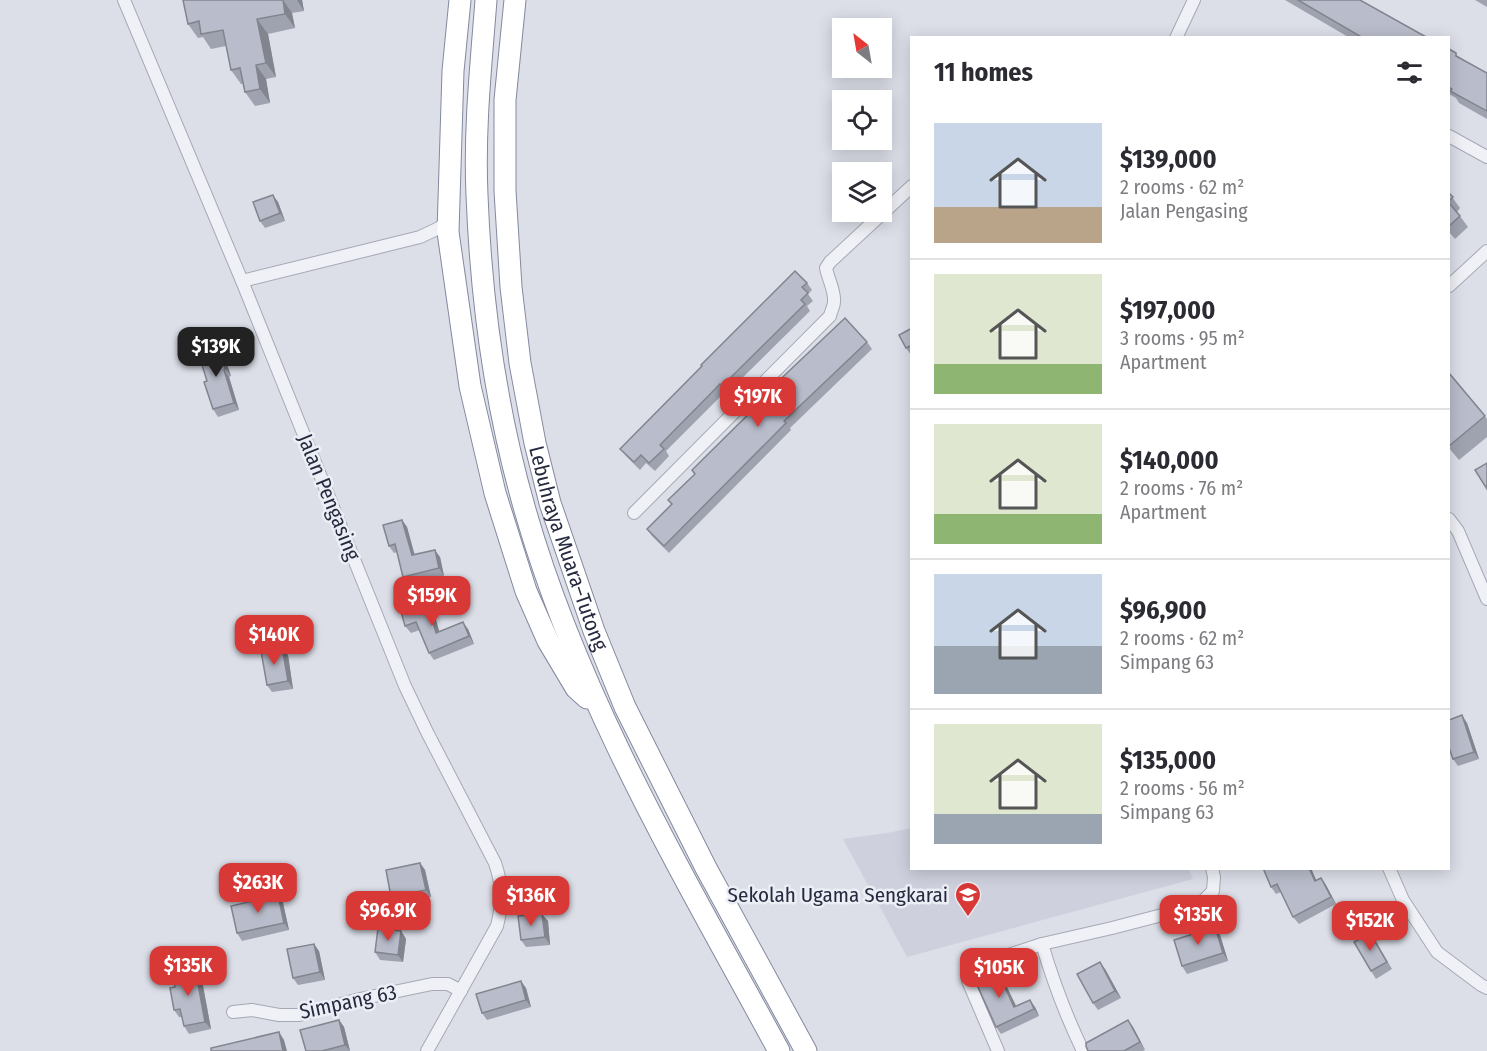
<!DOCTYPE html>
<html lang="en">
<head>
<meta charset="utf-8">
<style>
	:root { --surface:#fff; --page:#f2f2f3; --text:#2b2b33; --muted:#7c7c81; --line:#e1e1e2; --accent:#d83836 }
	body { margin:0; font-family:"Fira Sans Condensed",sans-serif; background:var(--page); color:var(--text); height:100vh; display:flex; flex-direction:column; font-size:22px; white-space:nowrap }
	* { box-sizing:border-box; margin:0 }
	p { font-size:20px; color:var(--muted) }
	.icon { flex:none; width:33px; height:33px; fill:none; stroke:currentColor; stroke-width:2; stroke-linecap:round; stroke-linejoin:round }
	.map { position:relative; flex:1; overflow:hidden }
	.panel { position:absolute; left:910px; top:36px; width:540px; height:834px; display:flex; flex-direction:column; background:var(--surface); border-radius:0px; box-shadow:0 3px 15px #0003 }
	.panel>* { flex:none }
	.needle { width:39px; rotate:329deg }
	.buttons { position:absolute; left:832px; top:18px; display:grid; gap:12px }
	.buttons a { display:grid; place-items:center; width:60px; height:60px; border-radius:0px; background:var(--surface); box-shadow:0 3px 15px #0003; font-size:30px }
	.price { position:absolute; translate:-50% -51px; padding:0 14px; border-radius:12px; background:var(--accent); color:#fff; font-size:20px; line-height:39px; filter:drop-shadow(0 2px 3px #0008) }
	.price::after { content:''; position:absolute; left:50%; top:36px; width:18px; height:14px; margin-left:-9px; background:inherit; clip-path:polygon(0 0,100% 0,50% 100%) }
	.price.current { background:#222; color:#fff }
	ul { padding:0; list-style:none }
	li { display:flex; align-items:center; gap:18px; height:150px; padding:0 24px }
	li+li { border-top:2px solid var(--line) }
	li span { display:grid; place-items:center; flex:none; width:168px; height:120px; border-radius:0px; color:#555 }
	li>.icon { margin-inline-start:auto }
	span .icon { width:72px; height:72px; fill:#fffc; stroke-width:1 }
	li b { font-size:26px }
	h2 { display:flex; justify-content:space-between; align-items:center; height:72px; padding:0 24px; font-size:26px }
	.map>svg:first-child { display:block }
	.built { fill:#ced1dd }
	.lines { fill:none; stroke-linecap:round; stroke-linejoin:round }
	.street-casing { stroke:#a5a9b5; stroke-width:14 }
	.highway-casing { stroke:#83899f; stroke-width:23 }
	.street { stroke:#eff1f6; stroke-width:12 }
	.highway { stroke:#fff; stroke-width:21 }
	.wall { fill:#9fa3af }
	.shaded-wall { fill:#82848e }
	.building { fill:#b9bdcb; stroke:#82848e; stroke-width:1.5 }
	.labels { text-anchor:middle; dominant-baseline:central; stroke-width:5; stroke-linejoin:round; paint-order:stroke }
	.street-label { font-size:21px; fill:#252a3f; stroke:#eceef5 }
	.poi-label { font-size:21px; fill:#252a3f; stroke:#eceef5; text-anchor:end }
</style>
</head>
<body>
<div class="map">
<svg width="1487" height="1051" viewBox="0 0 1487 1051">
	<rect width="100%" height="100%" fill="#dcdfe8"/>
	<polygon class="built" points="912,828 912,868 1188,868 1193,879 907,957 843,839 887,833"/>
	<g class="lines">
		<defs>
			<g id="street">
				<path d="M124,0L242,281L405,686L427,732L495,863C503,887 503,902 497,926L427,1051"/>
				<polyline points="1176,38 1194,0"/>
				<polyline points="1449,136 1487,157"/>
				<polyline points="242,281 420,237 441,227 447,218"/>
				<polyline points="1449,286 1487,251"/>
				<path d="M634,513L830,316C831,311 834,306 834,302C835,290 828,279 826,268L830,262L912,186"/>
				<polyline points="1449,519 1458,531 1487,599"/>
				<polyline points="1389,868 1403,900 1437,952 1481,985 1487,988"/>
				<path d="M1042,944C1053,981 1066,1016 1083,1051"/>
				<polyline points="233,1012 252,1010 279,1015 299,1015 360,999 432,984 448,984 461,991"/>
				<polyline points="998,1051 968,981 967,972 975,966 1042,944 1112,928 1189,908 1203,901 1213,891 1214,877 1212,868"/>
			</g>
			<g id="highway">
				<polyline points="460,0 453,71 448,232 470,386 495,493 526,591 548,641 576,688 587,698"/>
				<path d="M486,0C481,65 474,130 477,195C481,301 496,409 525,510C580,702 684,876 779,1051"/>
				<path id="s1" d="M515,0L505,100V191L511,287L520,363L535,443L550,503L594,631L625,707L706,868L806,1051"/>
			</g>
		</defs>
		<use href="#street" class="street-casing"/>
		<use href="#highway" class="highway-casing"/>
		<use href="#street" class="street"/>
		<use href="#highway" class="highway"/>
	</g>
	<g class="wall">
		<polygon points="183,0 302,0 304,11 292,13 295,28 268,34 276,77 266,79 270,103 255,106 245,92 243,84 241,84 231,70 226,46 211,49 203,37 198,38 188,24"/>
		<polygon points="1285,0 1360,0 1428,38 1350,38"/>
		<polygon points="1475,0 1487,0 1487,7"/>
		<polygon points="1449,49 1459,57 1487,73 1487,119 1459,103 1456,98 1449,94"/>
		<polygon points="1449,193 1460,208 1457,212 1468,227 1455,239 1449,232"/>
		<polygon points="278,202 285,221 265,228 260,221"/>
		<polygon points="807,283 812,290 808,294 813,301 807,306 810,311 727,393 725,392 666,451 669,456 655,471 646,463 640,470 626,456 620,449 702,366"/>
		<polygon points="912,328 912,355 911,355 906,348"/>
		<polygon points="867,342 872,349 790,428 791,430 669,553 652,536 647,529 672,505 668,500 695,474 692,470"/>
		<polygon points="218,346 223,353 231,376 229,377 239,410 218,417 213,409 207,381"/>
		<polygon points="1449,373 1487,419 1487,437 1459,460 1449,448"/>
		<polygon points="402,520 407,527 414,555 440,557 444,576 408,584 403,577 397,552 394,553 389,546"/>
		<polygon points="427,600 432,607 439,632 468,629 474,644 434,660 429,653 420,630 411,633 405,626"/>
		<polygon points="288,655 293,689 272,692 267,685"/>
		<polygon points="1467,723 1479,759 1458,766 1453,759"/>
		<polygon points="420,863 425,870 431,897 396,904 391,897"/>
		<polygon points="1263,868 1316,880 1321,878 1326,885 1336,904 1299,924 1293,917 1281,892 1276,894 1271,887"/>
		<polygon points="278,895 283,903 289,930 242,941 237,933"/>
		<polygon points="548,921 550,945 526,947 521,940"/>
		<polygon points="401,931 406,939 403,962 380,960 375,952"/>
		<polygon points="1220,935 1228,961 1187,974 1182,966"/>
		<polygon points="1375,940 1392,969 1376,979 1371,971"/>
		<polygon points="319,951 325,980 298,985 293,978"/>
		<polygon points="195,968 201,975 211,1029 189,1034 184,1026 182,1017 179,1017 174,1010 175,987"/>
		<polygon points="996,968 1001,975 1016,1006 1035,1007 1039,1016 1001,1034 996,1027"/>
		<polygon points="1105,969 1121,998 1098,1010 1093,1003"/>
		<polygon points="526,988 531,1007 487,1020 482,1013"/>
		<polygon points="339,1020 344,1027 350,1051 306,1051"/>
		<polygon points="1133,1027 1145,1050 1143,1051 1088,1051"/>
	</g>
	<g class="shaded-wall">
		<polygon points="283,0 292,13 295,28 285,14"/>
		<polygon points="297,0 302,0 304,11"/>
		<polygon points="257,19 268,34 276,77 266,63"/>
		<polygon points="256,65 266,79 270,103 260,89"/>
		<polygon points="273,195 278,202 285,221 280,213"/>
		<polygon points="218,346 223,353 231,376 225,369"/>
		<polygon points="224,370 229,377 239,410 234,403"/>
		<polygon points="402,520 407,527 417,563 412,555"/>
		<polygon points="435,550 440,557 444,576 439,568"/>
		<polygon points="427,600 432,607 442,640 436,633"/>
		<polygon points="463,622 468,629 474,644 469,636"/>
		<polygon points="282,647 288,655 293,689 288,681"/>
		<polygon points="1462,715 1467,723 1479,759 1474,752"/>
		<polygon points="420,863 425,870 431,897 426,890"/>
		<polygon points="1309,868 1311,868 1320,889 1315,881"/>
		<polygon points="1321,878 1326,885 1336,904 1331,897"/>
		<polygon points="278,895 283,903 289,930 284,923"/>
		<polygon points="542,914 548,921 550,945 545,937"/>
		<polygon points="1215,927 1220,935 1228,961 1223,953"/>
		<polygon points="401,931 406,939 403,962 398,955"/>
		<polygon points="314,944 319,951 325,980 320,972"/>
		<polygon points="1100,962 1105,969 1121,998 1115,991"/>
		<polygon points="195,968 201,975 211,1029 205,1022"/>
		<polygon points="996,968 1001,975 1020,1014 1014,1007"/>
		<polygon points="521,981 526,988 531,1007 526,1000"/>
		<polygon points="1030,1000 1035,1007 1039,1016 1034,1009"/>
		<polygon points="339,1020 344,1027 350,1051 345,1045"/>
		<polygon points="1128,1020 1133,1027 1145,1050 1140,1042"/>
		<polygon points="279,1032 284,1040 287,1051 283,1051"/>
	</g>
	<g class="building">
		<polygon points="183,0 283,0 285,14 257,19 266,63 256,65 260,89 245,92 240,68 231,70 223,30 201,34 199,21 188,24"/>
		<polygon points="1298,0 1360,0 1428,38 1363,38"/>
		<polygon points="1449,49 1456,53 1456,56 1487,73 1487,111 1450,91 1452,89 1449,87"/>
		<polygon points="1449,193 1453,197 1449,201"/>
		<polygon points="273,195 280,213 260,221 253,202"/>
		<polygon points="1449,203 1460,216 1449,226"/>
		<polygon points="795,271 807,283 802,287 808,293 801,300 805,304 722,386 720,384 660,445 664,449 649,463 641,455 634,462 620,449 702,366 701,365"/>
		<polygon points="845,318 867,342 784,421 786,423 664,546 647,529 672,504 668,500 695,474 692,470 771,392 769,390"/>
		<polygon points="912,328 912,345 906,348 899,335"/>
		<polygon points="218,346 225,369 224,370 234,403 213,409 204,382 207,381 198,352"/>
		<polygon points="1449,373 1485,416 1449,446"/>
		<polygon points="1487,463 1487,489 1475,470"/>
		<polygon points="402,520 412,555 435,550 439,568 403,577 395,544 389,546 383,525"/>
		<polygon points="427,600 436,633 463,622 469,636 429,653 416,622 405,626 400,608"/>
		<polygon points="282,647 288,681 267,685 261,651"/>
		<polygon points="1462,715 1474,752 1453,759 1449,748 1449,720"/>
		<polygon points="420,863 426,890 391,897 386,870"/>
		<polygon points="1263,868 1309,868 1315,881 1321,878 1331,897 1293,917 1277,884 1271,887"/>
		<polygon points="278,895 284,923 237,933 231,906"/>
		<polygon points="542,914 545,937 521,940 518,916"/>
		<polygon points="1215,927 1223,953 1182,966 1174,940"/>
		<polygon points="378,928 401,931 398,955 375,952"/>
		<polygon points="1370,933 1387,962 1371,971 1354,942"/>
		<polygon points="314,944 320,972 293,978 287,949"/>
		<polygon points="1100,962 1115,991 1093,1003 1077,974"/>
		<polygon points="195,968 205,1022 184,1026 180,1009 174,1010 170,988 175,987 172,972"/>
		<polygon points="996,968 1014,1007 1030,1000 1034,1009 996,1027 974,978"/>
		<polygon points="521,981 526,1000 482,1013 476,994"/>
		<polygon points="339,1020 345,1045 322,1051 306,1051 300,1030"/>
		<polygon points="1128,1020 1140,1042 1124,1051 1088,1051 1086,1046 1086,1043"/>
		<polygon points="279,1032 283,1051 211,1051 211,1048"/>
	</g>
	<defs>
		<symbol id="school-pin" viewBox="-11 -11 22 30"><path d="M0 17L-7.5 6A9.5 9.5 0 1 1 7.5 6Z" fill="#d83836" stroke="#eceef5"/><path d="M0-5L7-2L0 1L-7-2ZM-4 1L0 2.5L4 1V4Q0 6-4 4Z" fill="#fff"/></symbol>
	</defs>
	<g fill-rule="evenodd">
		<use href="#school-pin" x="953" y="880" width="30" height="40"/>
	</g>
	<g class="labels">
		<g class="street-label">
			<text transform="translate(329 497) rotate(68)">Jalan Pengasing</text>
			<text stroke="none"><textPath href="#s1" startOffset="556">Lebuhraya Muara–Tutong</textPath></text>
			<text transform="translate(348 1002) rotate(-12)">Simpang 63</text>
		</g>
		<g class="poi-label">
			<text x="948" y="895">Sekolah Ugama Sengkarai</text>
		</g>
	</g>
</svg>
<div class="buttons">
<a><svg class="needle" viewBox="-14 -14 28 28"><path d="M0-13l5 13h-10z" fill="#e53935"/><path d="M0 13l5-13h-10z" fill="#7c7c81"/></svg></a>
<a><svg class="icon" aria-label="locate" viewBox="0 0 24 24"><circle cx="12" cy="12" r="6"/><path d="M12 2v4M12 18v4M2 12h4M18 12h4"/></svg></a>
<a><svg class="icon" aria-label="layers" viewBox="0 0 24 24"><path d="M12 4l9 5-9 5-9-5zM3 14l9 5 9-5"/></svg></a>
</div>
<b class="price current" style="left:216px;top:378px">$139K</b>
<b class="price" style="left:758px;top:428px">$197K</b>
<b class="price" style="left:432px;top:627px">$159K</b>
<b class="price" style="left:274px;top:666px">$140K</b>
<b class="price" style="left:258px;top:914px">$263K</b>
<b class="price" style="left:531px;top:927px">$136K</b>
<b class="price" style="left:388px;top:942px">$96.9K</b>
<b class="price" style="left:1198px;top:946px">$135K</b>
<b class="price" style="left:1370px;top:952px">$152K</b>
<b class="price" style="left:188px;top:997px">$135K</b>
<b class="price" style="left:999px;top:999px">$105K</b>
<section class="panel">
<h2>11 homes<svg class="icon" aria-label="filters" viewBox="0 0 24 24"><path d="M4 7h16M4 17h16"/><circle cx="9" cy="7" r="2"/><circle cx="15" cy="17" r="2"/></svg></h2>
<ul>
<li><span style="background:linear-gradient(#c9d6e8 70%,#b9a48a 0)"><svg class="icon" aria-label="home" viewBox="0 0 24 24"><path d="M3 11l9-7 9 7M6 9v11h12V9"/></svg></span><div><b>$139,000</b><p>2 rooms · 62 m²</p><p>Jalan Pengasing</p></div></li>
<li><span style="background:linear-gradient(#dfe7d0 75%,#8fb573 0)"><svg class="icon" aria-label="home" viewBox="0 0 24 24"><path d="M3 11l9-7 9 7M6 9v11h12V9"/></svg></span><div><b>$197,000</b><p>3 rooms · 95 m²</p><p>Apartment</p></div></li>
<li><span style="background:linear-gradient(#dfe7d0 75%,#8fb573 0)"><svg class="icon" aria-label="home" viewBox="0 0 24 24"><path d="M3 11l9-7 9 7M6 9v11h12V9"/></svg></span><div><b>$140,000</b><p>2 rooms · 76 m²</p><p>Apartment</p></div></li>
<li><span style="background:linear-gradient(#c9d6e8 60%,#9aa5b1 0)"><svg class="icon" aria-label="home" viewBox="0 0 24 24"><path d="M3 11l9-7 9 7M6 9v11h12V9"/></svg></span><div><b>$96,900</b><p>2 rooms · 62 m²</p><p>Simpang 63</p></div></li>
<li><span style="background:linear-gradient(#dfe7d0 75%,#9aa5b1 0)"><svg class="icon" aria-label="home" viewBox="0 0 24 24"><path d="M3 11l9-7 9 7M6 9v11h12V9"/></svg></span><div><b>$135,000</b><p>2 rooms · 56 m²</p><p>Simpang 63</p></div></li>
</ul>
</section>
</div>
</body>
</html>
